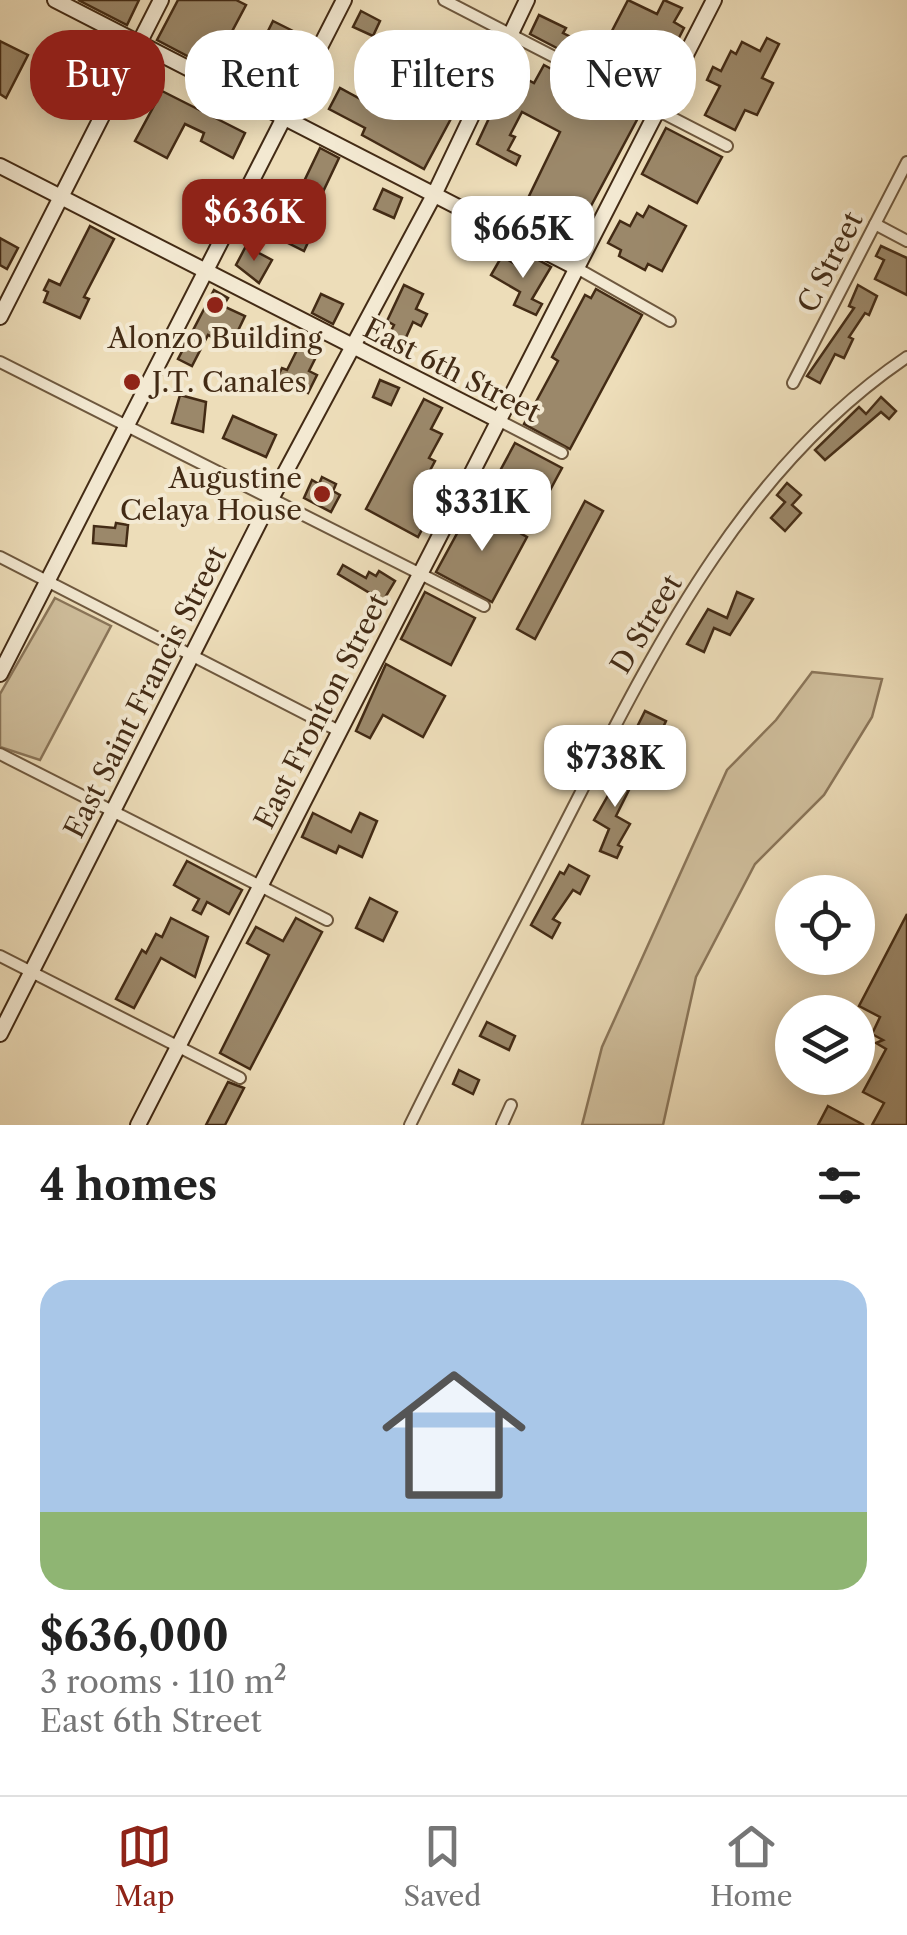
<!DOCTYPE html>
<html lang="en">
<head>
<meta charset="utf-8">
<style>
	:root { --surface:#fff; --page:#f2f2f2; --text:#222; --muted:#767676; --line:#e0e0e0; --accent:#8f2418 }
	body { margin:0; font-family:"Libre Caslon Text",serif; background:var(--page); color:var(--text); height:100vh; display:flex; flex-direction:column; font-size:38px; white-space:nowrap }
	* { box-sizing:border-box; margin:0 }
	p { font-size:32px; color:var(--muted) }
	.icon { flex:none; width:55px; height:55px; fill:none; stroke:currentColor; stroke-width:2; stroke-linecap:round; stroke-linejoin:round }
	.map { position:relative; height:1125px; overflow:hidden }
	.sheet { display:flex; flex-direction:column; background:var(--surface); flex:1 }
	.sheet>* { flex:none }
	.guide { position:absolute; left:30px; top:30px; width:848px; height:90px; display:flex; gap:20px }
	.tools { position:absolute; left:775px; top:875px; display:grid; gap:20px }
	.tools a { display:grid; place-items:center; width:100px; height:100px; border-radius:50%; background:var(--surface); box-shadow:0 5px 25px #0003; font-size:50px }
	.price { position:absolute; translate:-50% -85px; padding:0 22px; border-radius:20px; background:#fff; color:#222; font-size:32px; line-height:65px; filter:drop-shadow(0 2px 5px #0008) }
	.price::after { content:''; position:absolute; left:50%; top:60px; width:30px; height:22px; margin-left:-15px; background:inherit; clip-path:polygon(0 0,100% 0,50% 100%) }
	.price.active { background:var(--accent); color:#fff }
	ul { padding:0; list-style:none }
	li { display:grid; align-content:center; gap:20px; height:530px; padding:0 40px }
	li span { display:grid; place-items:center; height:310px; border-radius:30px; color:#555 }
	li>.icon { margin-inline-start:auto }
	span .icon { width:180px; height:180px; fill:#fffc; stroke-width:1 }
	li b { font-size:42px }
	h2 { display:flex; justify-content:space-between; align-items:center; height:120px; padding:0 40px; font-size:42px }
	.pill { padding:0 35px; border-radius:40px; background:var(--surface); box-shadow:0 5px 25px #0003; font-size:35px; line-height:90px }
	.pill.active { background:var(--accent); color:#fff }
	.tab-bar { display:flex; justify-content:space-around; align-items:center; height:140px; border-top:2px solid var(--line); background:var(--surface); font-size:28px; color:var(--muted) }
	.tab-bar a { display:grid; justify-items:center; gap:5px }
	.tab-bar .active { color:var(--accent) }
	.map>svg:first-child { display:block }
	.green { fill:#d0bf9d; stroke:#8a7559; stroke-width:2.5 }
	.building { fill:#9b886a; stroke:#432b15; stroke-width:2.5 }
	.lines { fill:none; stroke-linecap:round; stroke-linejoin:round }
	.street-casing { stroke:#6e583e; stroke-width:14 }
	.secondary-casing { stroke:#432b15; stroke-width:18 }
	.street { stroke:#f3e9d2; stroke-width:10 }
	.secondary { stroke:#f3e9d2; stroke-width:14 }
	.poi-dot { fill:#8f2418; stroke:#f3e9d2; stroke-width:4 }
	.labels { text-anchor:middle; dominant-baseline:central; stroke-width:8; stroke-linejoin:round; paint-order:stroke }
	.street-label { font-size:28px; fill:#432b15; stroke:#f3e9d2 }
	.poi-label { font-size:28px; fill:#432b15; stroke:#f3e9d2 }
</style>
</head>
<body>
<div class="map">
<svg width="907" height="1125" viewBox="0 0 907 1125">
	<rect width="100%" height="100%" fill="#edddb9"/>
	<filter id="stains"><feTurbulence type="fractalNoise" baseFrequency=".002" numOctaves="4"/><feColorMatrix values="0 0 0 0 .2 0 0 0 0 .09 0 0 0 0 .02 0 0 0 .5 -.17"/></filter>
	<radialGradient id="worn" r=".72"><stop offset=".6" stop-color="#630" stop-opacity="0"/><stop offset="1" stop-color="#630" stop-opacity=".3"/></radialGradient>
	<g class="green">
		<polygon points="55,598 111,626 40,760 0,747 0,694"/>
		<polygon points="812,672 882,679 872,717 824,795 755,864 696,977 663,1125 582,1125 602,1047 727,770 776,720"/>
	</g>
	<g class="building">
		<polygon points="78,0 139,0 127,25"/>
		<polygon points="178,0 236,0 246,5 212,69 157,40"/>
		<polygon points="628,0 657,14 664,0 682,8 674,22 684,28 649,96 530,34 539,15 566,28 563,33 601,52"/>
		<polygon points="361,11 380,21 373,36 353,27"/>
		<polygon points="273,21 301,35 292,53 299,57 276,101 232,79 243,57 260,66 273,40 265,37"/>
		<polygon points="767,38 779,44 762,78 773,83 757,115 745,110 735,130 705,115 720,86 707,80 713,67 721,71 731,51 736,54 742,42 760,51"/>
		<polygon points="0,41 28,55 6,98 0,94"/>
		<polygon points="444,48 464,58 439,105 454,113 424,169 362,135 365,128 329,109 340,88 386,113 396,94 414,103"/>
		<polygon points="544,65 639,116 568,249 516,223 560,132 522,112 510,135 515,137 508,150 520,156 516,165 477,144 511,71 534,83"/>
		<polygon points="162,91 245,133 233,158 201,141 204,133 185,124 167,158 135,141"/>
		<polygon points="666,128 722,157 697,203 642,174"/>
		<polygon points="320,148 339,158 303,234 310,238 304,251 258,228 268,207 260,204 269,185 296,198"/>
		<polygon points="383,189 402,198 394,218 374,209"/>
		<polygon points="649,206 686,226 662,271 648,264 645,270 619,256 621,250 608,243 620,221 630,226 637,213 643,217"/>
		<polygon points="90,226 114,239 84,297 89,299 80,318 44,302 48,292 44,290 49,280 60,285"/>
		<polygon points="0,238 18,248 7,269 0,265"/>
		<polygon points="246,246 272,260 259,283 236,265"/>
		<polygon points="881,246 907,258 907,295 875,279 884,260 876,256"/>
		<polygon points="502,256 523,269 531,256 551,267 532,299 542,304 536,315 514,305 520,292 491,275"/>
		<polygon points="404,285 423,294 416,309 427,314 421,326 413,322 398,355 383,347 394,325 387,321"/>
		<polygon points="858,285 877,296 869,315 865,313 849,337 853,339 844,358 835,354 820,383 807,376 854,308 849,306"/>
		<polygon points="596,289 642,315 570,449 524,424 558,361 552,357 585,295 591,298"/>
		<polygon points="214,290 228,298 223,306 245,316 234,339 226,335 223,342 208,335 192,366 178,359"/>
		<polygon points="321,294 343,304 333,324 312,313"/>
		<polygon points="295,335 321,347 309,371 317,375 308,393 277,378 282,368 287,370 297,350 289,346"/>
		<polygon points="380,380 399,388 391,405 373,397"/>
		<polygon points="180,395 206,402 203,432 172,423"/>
		<polygon points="881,397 896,411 889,419 881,412 825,460 815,450 859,407 866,414"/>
		<polygon points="424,399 442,408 431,429 442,434 429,458 435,461 418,493 436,503 418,537 366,509"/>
		<polygon points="233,416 276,435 266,457 223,438"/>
		<polygon points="515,443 562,468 535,518 488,493"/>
		<polygon points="322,477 336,484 333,491 340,495 331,512 304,498 312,480 319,484"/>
		<polygon points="787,483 801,495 792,505 801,513 785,531 771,518 785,502 777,495"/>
		<polygon points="585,501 603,511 535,639 517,629"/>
		<polygon points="472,506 527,537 492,602 436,572"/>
		<polygon points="116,523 128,525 126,546 93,543 94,526 115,528"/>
		<polygon points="343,565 366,578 369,572 376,576 379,571 395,581 383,601 338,574"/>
		<polygon points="425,592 475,618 451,665 401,639"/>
		<polygon points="737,592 753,599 730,635 714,628 704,652 687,644 708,609 727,618"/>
		<polygon points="386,664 445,696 423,737 383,715 370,738 356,731"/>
		<polygon points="645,711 666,721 660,734 655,731 646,751 622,740 627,729 634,733"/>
		<polygon points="617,757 634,767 622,787 629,790 616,816 630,824 618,845 622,847 617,858 600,851 609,829 594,820 619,776 610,771"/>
		<polygon points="313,813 351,832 360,813 377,821 362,857 339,846 336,853 302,837"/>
		<polygon points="187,861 242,890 229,914 207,902 201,914 193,910 199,899 174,885"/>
		<polygon points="569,865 589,876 580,894 573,890 553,919 560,923 552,938 531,925 560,872 564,874"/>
		<polygon points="370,898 397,912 383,941 356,928"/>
		<polygon points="907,914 907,1125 872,1125 884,1103 863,1092 886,1049 876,1043 883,1040 872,1034 880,1017 859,1006"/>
		<polygon points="171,918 208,937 195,977 161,958 134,1008 116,999 142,950 146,953 156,934 162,937"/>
		<polygon points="296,918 322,932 250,1069 220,1053 269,955 247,943 256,927 283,941"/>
		<polygon points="487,1022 515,1036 509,1050 480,1036"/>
		<polygon points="459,1070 479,1080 473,1094 453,1084"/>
		<polygon points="228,1082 244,1088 225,1125 206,1125"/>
		<polygon points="828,1106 864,1125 818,1125"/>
	</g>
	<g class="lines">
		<defs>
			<g id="street">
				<polyline points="444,0 727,146"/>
				<polyline points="875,224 907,241"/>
				<polyline points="575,267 670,321"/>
				<polyline points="0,362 484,606"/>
				<polyline points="793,383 907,162"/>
				<polyline points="498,420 562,453"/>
				<polyline points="0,557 339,731"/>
				<polyline points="0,754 327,920"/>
				<polyline points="0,956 240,1078"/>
				<path d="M410,1125C458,1027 509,932 559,835C649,660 738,471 907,357"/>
				<polyline points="502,1125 511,1105"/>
			</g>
			<g id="secondary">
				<polyline points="55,0 575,267"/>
				<polyline points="0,166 498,420"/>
				<polyline points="0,317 161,0"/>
				<polyline points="0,674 344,0"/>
				<polyline points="0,1034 271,499 434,195 527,0"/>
				<polyline points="138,1125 714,0"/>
			</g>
		</defs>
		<use href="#street" class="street-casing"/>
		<use href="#secondary" class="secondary-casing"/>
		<use href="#street" class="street"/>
		<use href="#secondary" class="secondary"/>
	</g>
	<g class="poi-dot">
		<circle cx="215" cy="305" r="10"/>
		<circle cx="132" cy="382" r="10"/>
		<circle cx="322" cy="494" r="10"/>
	</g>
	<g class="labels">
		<g class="street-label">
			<text transform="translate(830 262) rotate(-63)">C Street</text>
			<text transform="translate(452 370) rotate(27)">East 6th Street</text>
			<text transform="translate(646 624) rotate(-59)">D Street</text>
			<text transform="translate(145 692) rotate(-63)">East Saint Francis Street</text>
			<text transform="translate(321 711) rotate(-63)">East Fronton Street</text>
		</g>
		<g class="poi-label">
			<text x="215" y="338">Alonzo Building</text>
			<text x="152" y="382" text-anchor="start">J.T. Canales</text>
			<text x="302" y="478" text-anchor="end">Augustine<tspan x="302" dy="32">Celaya House</tspan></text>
		</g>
	</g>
	<rect width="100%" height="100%" filter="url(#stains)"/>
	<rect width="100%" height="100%" fill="url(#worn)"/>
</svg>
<div class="tools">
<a><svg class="icon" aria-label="locate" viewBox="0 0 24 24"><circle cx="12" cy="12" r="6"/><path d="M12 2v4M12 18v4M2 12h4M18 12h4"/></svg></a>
<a><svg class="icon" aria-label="layers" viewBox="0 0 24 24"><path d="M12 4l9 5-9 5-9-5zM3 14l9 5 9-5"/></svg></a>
</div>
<b class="price active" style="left:254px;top:264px">$636K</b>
<b class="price" style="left:523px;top:281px">$665K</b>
<b class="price" style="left:482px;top:554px">$331K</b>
<b class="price" style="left:615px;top:810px">$738K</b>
<div class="guide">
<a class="pill active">Buy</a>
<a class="pill">Rent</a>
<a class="pill">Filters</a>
<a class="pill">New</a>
</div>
</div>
<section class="sheet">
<h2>4 homes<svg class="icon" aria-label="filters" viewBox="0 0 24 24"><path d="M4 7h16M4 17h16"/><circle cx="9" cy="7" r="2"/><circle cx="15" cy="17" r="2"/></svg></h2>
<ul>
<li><span style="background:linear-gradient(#a9c7e8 75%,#8fb573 0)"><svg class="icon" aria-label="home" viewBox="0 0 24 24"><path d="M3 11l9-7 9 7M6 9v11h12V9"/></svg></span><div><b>$636,000</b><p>3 rooms · 110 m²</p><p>East 6th Street</p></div></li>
</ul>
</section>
<nav class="tab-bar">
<a class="active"><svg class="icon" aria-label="map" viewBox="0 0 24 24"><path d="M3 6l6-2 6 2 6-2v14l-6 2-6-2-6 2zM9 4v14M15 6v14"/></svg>Map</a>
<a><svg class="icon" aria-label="saved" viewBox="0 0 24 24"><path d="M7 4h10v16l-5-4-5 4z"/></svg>Saved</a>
<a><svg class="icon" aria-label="home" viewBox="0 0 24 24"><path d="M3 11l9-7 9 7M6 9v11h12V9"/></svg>Home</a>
</nav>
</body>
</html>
